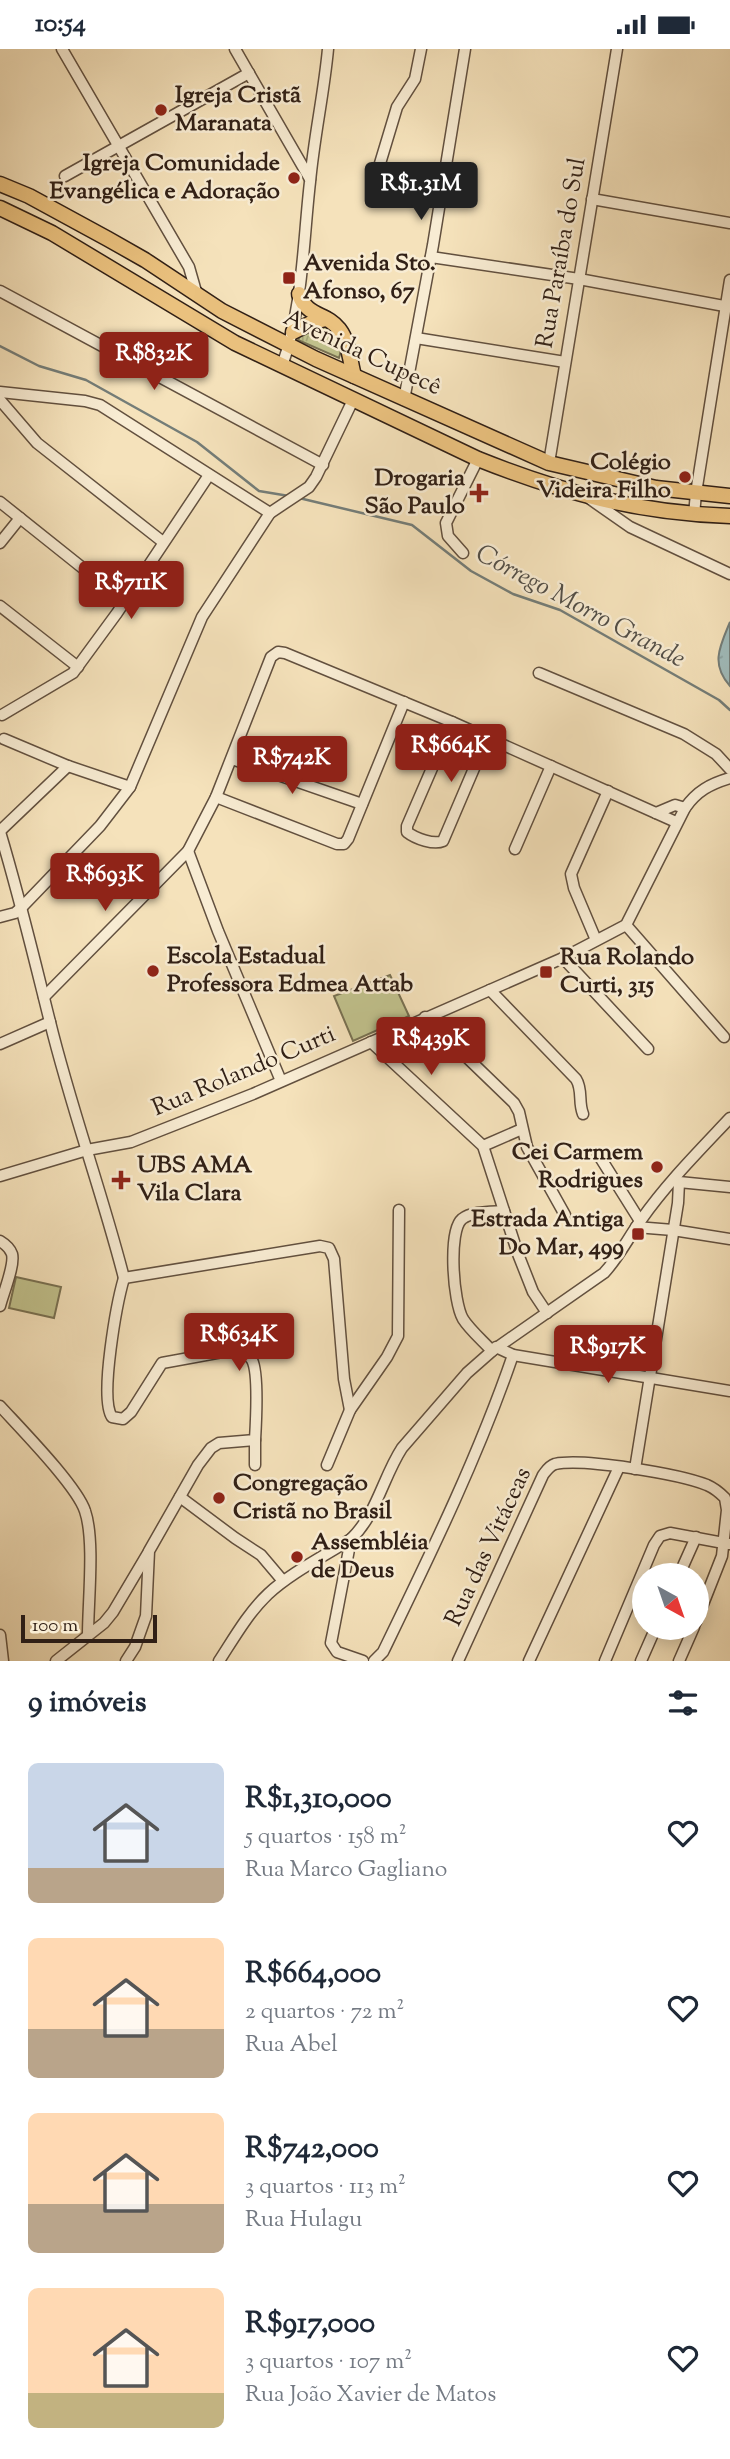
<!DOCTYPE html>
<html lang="pt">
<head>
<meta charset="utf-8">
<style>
	:root { --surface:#fff; --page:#f6f6f7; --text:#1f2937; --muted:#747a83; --accent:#8f2418 }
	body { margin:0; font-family:"Sorts Mill Goudy",serif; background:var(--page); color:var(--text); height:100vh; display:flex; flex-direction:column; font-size:26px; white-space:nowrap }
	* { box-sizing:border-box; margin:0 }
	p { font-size:23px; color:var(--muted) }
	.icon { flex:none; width:38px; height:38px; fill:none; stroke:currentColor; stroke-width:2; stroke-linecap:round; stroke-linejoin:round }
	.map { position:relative; height:1612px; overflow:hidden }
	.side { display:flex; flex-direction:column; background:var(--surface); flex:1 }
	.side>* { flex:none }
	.needle { width:46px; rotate:140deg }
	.fabs { position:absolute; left:632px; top:1514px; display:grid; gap:14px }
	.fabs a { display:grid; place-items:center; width:77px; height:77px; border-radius:50%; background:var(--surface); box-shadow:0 4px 18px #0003; font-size:35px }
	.scale { position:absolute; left:21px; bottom:18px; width:136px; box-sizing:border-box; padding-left:7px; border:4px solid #312016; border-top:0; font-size:19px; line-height:24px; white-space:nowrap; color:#312016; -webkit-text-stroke:5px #f8ecd3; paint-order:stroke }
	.price { position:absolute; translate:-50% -60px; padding:0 16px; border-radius:7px; background:var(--accent); color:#fff; font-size:23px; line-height:46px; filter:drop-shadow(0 2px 4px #0008) }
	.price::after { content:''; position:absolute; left:50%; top:42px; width:21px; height:16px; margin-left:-10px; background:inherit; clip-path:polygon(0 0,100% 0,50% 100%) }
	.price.on { background:#222; color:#fff }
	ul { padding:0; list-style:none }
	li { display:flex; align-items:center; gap:21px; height:175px; padding:0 28px }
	li span { display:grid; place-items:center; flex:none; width:196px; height:140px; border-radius:10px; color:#555 }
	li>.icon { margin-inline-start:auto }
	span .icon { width:84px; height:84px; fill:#fffc; stroke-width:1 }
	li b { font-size:30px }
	h2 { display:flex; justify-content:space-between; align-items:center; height:84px; padding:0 28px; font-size:30px }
	.status { display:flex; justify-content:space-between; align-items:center; height:49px; padding:0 35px; background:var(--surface); direction:ltr }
	.status svg { height:19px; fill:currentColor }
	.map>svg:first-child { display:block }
	.green { fill:#c1c28d; stroke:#797152; stroke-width:2 }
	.park { fill:url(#park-tufts); stroke:#797152; stroke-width:2 }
	.water { fill:url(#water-ripples); stroke:#747d78; stroke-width:2 }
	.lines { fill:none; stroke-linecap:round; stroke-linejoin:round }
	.stream { stroke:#747d78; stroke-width:2.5 }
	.minor-casing { stroke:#62503f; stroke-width:13 }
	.major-casing { stroke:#312016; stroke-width:17 }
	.minor { stroke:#f8ecd3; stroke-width:10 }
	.major { stroke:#eac17e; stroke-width:14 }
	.poi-dot { fill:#8f2418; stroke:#f8ecd3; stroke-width:2.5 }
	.labels { text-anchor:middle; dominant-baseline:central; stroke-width:5; stroke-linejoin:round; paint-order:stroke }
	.poi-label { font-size:24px; font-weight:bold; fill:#312016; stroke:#f8ecd3; text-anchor:start }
	.street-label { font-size:24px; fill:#312016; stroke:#f8ecd3 }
	.water-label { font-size:26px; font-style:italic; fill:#524e47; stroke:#f8ecd3 }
</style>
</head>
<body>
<div class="status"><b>10:54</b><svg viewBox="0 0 49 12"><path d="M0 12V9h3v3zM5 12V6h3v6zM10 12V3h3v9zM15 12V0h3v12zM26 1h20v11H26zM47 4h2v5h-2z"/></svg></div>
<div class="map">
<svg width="730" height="1612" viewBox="0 0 730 1612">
	<defs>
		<pattern id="park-tufts" width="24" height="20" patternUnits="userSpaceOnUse" patternTransform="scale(1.75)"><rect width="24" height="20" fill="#c1c28d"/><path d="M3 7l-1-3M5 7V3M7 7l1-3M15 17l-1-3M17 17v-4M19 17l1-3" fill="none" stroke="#a6a679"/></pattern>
		<pattern id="water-ripples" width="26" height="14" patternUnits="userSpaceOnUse" patternTransform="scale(1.75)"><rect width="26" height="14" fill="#a0bbba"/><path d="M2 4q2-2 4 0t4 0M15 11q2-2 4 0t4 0" fill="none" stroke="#8aa09f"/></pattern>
	</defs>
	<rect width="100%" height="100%" fill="#f5e2bb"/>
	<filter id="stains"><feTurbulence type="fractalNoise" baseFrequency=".00286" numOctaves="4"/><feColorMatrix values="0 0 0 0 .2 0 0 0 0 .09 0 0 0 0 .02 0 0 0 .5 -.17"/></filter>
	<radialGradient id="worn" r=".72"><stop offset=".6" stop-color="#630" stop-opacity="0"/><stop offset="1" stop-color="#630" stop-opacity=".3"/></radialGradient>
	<g class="green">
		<polygon points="390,926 409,967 353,992 334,947"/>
		<polygon points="16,1228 61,1238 54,1269 9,1259"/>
	</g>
	<path class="park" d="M326,275C336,284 344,295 339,309L298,291L302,283Z"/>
	<path class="water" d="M730,573V637C710,615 720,597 730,573Z"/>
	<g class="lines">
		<g class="stream">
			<polyline points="0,297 39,317 86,331 197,393 259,442 289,447"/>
			<polyline points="299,449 412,476 471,522 513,545 560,561 719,651 730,661"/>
		</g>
		<defs>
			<g id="minor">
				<polyline points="62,0 189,218 197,246"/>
				<polyline points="235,0 310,130"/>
				<polyline points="65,127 249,24"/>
				<polyline points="375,131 397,58 415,30 421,0"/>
				<polyline points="592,150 730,174"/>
				<polyline points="431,208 579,230 730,258"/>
				<polyline points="0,242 323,416"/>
				<polyline points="416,289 565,313"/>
				<path d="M282,317C303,258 303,194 310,133C314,88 324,44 328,0"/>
				<polyline points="0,343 85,352 100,356 270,464"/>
				<polyline points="0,351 37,394 163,493"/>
				<polyline points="404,351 433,196 465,0"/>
				<polyline points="549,414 617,0"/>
				<polyline points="590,450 630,478 730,525"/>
				<polyline points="0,453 124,552"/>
				<polyline points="694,466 696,444 730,231"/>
				<polyline points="0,494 20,469"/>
				<polyline points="463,504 448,487 446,474 478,410"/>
				<polyline points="0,557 78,618"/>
				<polyline points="539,624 684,685 716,705 730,720"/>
				<polyline points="2,666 73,624 117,564 209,426"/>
				<path d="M452,673L407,777V783C416,790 434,796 443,792L487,689"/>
				<polyline points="4,690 68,717 130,738"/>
				<polyline points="232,710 362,755"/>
				<polyline points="216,748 337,795 344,795 348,790 404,653"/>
				<polyline points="656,764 675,756 685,759"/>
				<polyline points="0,782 68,717"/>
				<path d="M0,783C19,846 34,909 50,973C71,1059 102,1143 124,1229"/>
				<polyline points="515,800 551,717"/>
				<polyline points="188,802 218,882 281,1032"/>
				<polyline points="0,868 15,864 22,858 100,777 130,738 202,568 270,464 309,438 316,428 353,351"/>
				<polyline points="626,876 724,988"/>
				<polyline points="596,891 574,839 571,825 608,742"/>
				<polyline points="563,909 648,1000"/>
				<path d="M490,941L576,1030C583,1041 578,1053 583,1065"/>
				<polyline points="44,948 188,802 216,748 271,608 278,603 285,604 452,673 676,773"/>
				<polyline points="425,968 514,1054 519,1063 527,1098 565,1166"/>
				<polyline points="371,993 483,1097 518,1205 533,1243 547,1264"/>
				<polyline points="0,995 50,973"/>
				<polyline points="483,1097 522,1080"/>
				<polyline points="598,1105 640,1172"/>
				<path d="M0,1127L87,1101L131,1093L253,1045L563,909L626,876L685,759C697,742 710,735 730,729"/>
				<polyline points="674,1130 679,1133 730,1138"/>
				<polyline points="636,1178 673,1181 730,1190"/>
				<path d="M0,1192C5,1195 10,1199 12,1205C15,1216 3,1245 0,1257"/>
				<path d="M124,1229C117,1253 99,1349 112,1368L123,1370L131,1363L162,1314L233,1301C240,1301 248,1304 252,1311C259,1324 256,1374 255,1391L219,1394L211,1399L198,1416L149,1502L146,1567L135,1598L126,1612"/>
				<polyline points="124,1229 320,1197 329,1199 334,1210 344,1330 350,1361"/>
				<polyline points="496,1298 513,1306 730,1342"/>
				<path d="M492,1302C483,1292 470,1281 463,1270C453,1253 448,1182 462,1170C472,1162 492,1163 504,1162"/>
				<path d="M0,1357C20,1379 77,1437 85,1462C95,1491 88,1553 88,1586"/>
				<polyline points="255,1391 255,1416"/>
				<polyline points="327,1416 350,1361 387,1308 398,1287 399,1161"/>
				<polyline points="635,1420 678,1154 679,1133"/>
				<polyline points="180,1448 235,1489 261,1506 283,1532"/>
				<polyline points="351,1490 331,1594 337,1603 363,1612"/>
				<polyline points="679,1526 696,1488"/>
				<polyline points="0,1586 3,1612"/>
				<polyline points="56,1612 104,1574 113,1563 148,1504"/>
				<path d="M219,1612C234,1589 248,1564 268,1545C292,1523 323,1508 351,1490C377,1465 383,1428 402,1399L467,1324L492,1302L604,1224C619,1208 628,1189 641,1171C667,1134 699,1102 730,1069"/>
				<path d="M374,1612L383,1603C430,1506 478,1408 513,1306"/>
				<path d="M458,1612L543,1426C547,1421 549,1417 555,1415C584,1409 679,1425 707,1436C714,1439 720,1444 725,1449L727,1461L722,1507L696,1573"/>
				<polyline points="529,1612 619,1418"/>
				<polyline points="605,1612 654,1496 660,1487 670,1484 729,1495"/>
				<polyline points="641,1612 656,1578"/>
				<polyline points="679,1612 694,1578"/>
			</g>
			<g id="major">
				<polyline points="0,135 29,147 108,190 145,211 222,262 316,310 549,414 656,439 730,447"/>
				<path d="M0,159L52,184L235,294L478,410C563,444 638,464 730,467"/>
				<path d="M299,245C307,269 326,263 339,280C349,293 350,312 354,327"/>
				<polyline points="293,283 313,273 326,270"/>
			</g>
		</defs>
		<use href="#minor" class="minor-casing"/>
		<use href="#major" class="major-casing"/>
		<use href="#minor" class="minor"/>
		<use href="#major" class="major"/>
	</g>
	<g class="poi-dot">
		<circle cx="161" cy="61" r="7"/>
		<circle cx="294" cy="129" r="7"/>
		<rect x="282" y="222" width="14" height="14" rx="3.5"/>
		<circle cx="685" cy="428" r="7"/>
		<path d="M475.5 433.5h7v7h7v7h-7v7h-7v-7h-7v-7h7z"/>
		<circle cx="153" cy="922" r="7"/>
		<rect x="539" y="916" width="14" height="14" rx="3.5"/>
		<circle cx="657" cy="1118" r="7"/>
		<path d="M117.5 1120.5h7v7h7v7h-7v7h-7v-7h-7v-7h7z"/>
		<rect x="631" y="1178" width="14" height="14" rx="3.5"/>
		<circle cx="219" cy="1449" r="7"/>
		<circle cx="297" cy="1508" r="7"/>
	</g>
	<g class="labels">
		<g class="poi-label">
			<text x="175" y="47">Igreja Cristã<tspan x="175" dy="28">Maranata</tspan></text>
			<text x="280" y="115" text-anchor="end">Igreja Comunidade<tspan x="280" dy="28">Evangélica e Adoração</tspan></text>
			<text x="303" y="215">Avenida Sto.<tspan x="303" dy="28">Afonso, 67</tspan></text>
			<text x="671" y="414" text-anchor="end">Colégio<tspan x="671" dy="28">Videira Filho</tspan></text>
			<text x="465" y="430" text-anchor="end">Drogaria<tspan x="465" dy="28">São Paulo</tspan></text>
			<text x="167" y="908">Escola Estadual<tspan x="167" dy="28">Professora Edmea Attab</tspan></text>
			<text x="560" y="909">Rua Rolando<tspan x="560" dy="28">Curti, 315</tspan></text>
			<text x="643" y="1104" text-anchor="end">Cei Carmem<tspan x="643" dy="28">Rodrigues</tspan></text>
			<text x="137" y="1117">UBS AMA<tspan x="137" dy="28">Vila Clara</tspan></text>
			<text x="624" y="1171" text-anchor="end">Estrada Antiga<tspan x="624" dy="28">Do Mar, 499</tspan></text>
			<text x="233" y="1435">Congregação<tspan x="233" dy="28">Cristã no Brasil</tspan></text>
			<text x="311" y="1494">Assembléia<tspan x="311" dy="28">de Deus</tspan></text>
		</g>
		<g class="street-label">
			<text transform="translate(562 204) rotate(-80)">Rua Paraíba do Sul</text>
			<text transform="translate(362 304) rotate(25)">Avenida Cupecê</text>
			<text transform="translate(244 1023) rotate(-23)">Rua Rolando Curti</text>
			<text transform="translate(489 1498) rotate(-65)">Rua das Vitáceas</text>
		</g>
		<g class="water-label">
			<text transform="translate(580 558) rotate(28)">Córrego Morro Grande</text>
		</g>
	</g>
	<rect width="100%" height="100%" filter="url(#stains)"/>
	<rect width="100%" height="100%" fill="url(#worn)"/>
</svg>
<div class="fabs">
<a><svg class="needle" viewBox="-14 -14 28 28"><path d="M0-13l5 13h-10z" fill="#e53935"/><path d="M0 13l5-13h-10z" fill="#747a83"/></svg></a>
</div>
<div class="scale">100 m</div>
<b class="price on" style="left:421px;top:173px">R$1.31M</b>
<b class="price" style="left:154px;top:343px">R$832K</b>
<b class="price" style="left:131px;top:572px">R$711K</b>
<b class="price" style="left:451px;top:735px">R$664K</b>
<b class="price" style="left:292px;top:747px">R$742K</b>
<b class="price" style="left:105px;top:864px">R$693K</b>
<b class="price" style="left:431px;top:1028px">R$439K</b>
<b class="price" style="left:239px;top:1324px">R$634K</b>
<b class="price" style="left:608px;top:1336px">R$917K</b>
</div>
<section class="side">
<h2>9 imóveis<svg class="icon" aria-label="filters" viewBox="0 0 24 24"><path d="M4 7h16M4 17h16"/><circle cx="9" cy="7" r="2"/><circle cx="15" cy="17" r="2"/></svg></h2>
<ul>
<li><span style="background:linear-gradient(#c9d6e8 75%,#b9a48a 0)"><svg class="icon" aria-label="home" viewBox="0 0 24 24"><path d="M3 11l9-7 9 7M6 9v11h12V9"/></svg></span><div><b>R$1,310,000</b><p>5 quartos · 158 m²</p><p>Rua Marco Gagliano</p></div><svg class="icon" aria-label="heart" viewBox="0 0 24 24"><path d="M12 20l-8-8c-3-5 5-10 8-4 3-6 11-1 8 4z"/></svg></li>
<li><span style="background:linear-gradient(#ffd9b3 65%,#b9a48a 0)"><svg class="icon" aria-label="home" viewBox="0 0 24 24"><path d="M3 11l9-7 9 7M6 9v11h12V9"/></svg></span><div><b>R$664,000</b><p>2 quartos · 72 m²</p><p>Rua Abel</p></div><svg class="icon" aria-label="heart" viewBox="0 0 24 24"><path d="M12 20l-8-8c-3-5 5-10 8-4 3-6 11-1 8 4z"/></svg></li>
<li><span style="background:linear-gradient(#ffd9b3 65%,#b9a48a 0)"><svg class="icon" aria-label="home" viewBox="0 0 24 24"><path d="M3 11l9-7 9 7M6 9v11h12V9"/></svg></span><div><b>R$742,000</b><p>3 quartos · 113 m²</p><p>Rua Hulagu</p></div><svg class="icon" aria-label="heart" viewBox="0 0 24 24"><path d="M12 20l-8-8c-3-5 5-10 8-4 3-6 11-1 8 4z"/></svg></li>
<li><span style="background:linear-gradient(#ffd9b3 75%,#c2b280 0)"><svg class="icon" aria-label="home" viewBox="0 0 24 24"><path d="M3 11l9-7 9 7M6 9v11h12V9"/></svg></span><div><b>R$917,000</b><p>3 quartos · 107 m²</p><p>Rua João Xavier de Matos</p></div><svg class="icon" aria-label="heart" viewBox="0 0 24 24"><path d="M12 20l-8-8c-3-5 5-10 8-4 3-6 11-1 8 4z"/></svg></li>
</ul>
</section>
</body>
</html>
